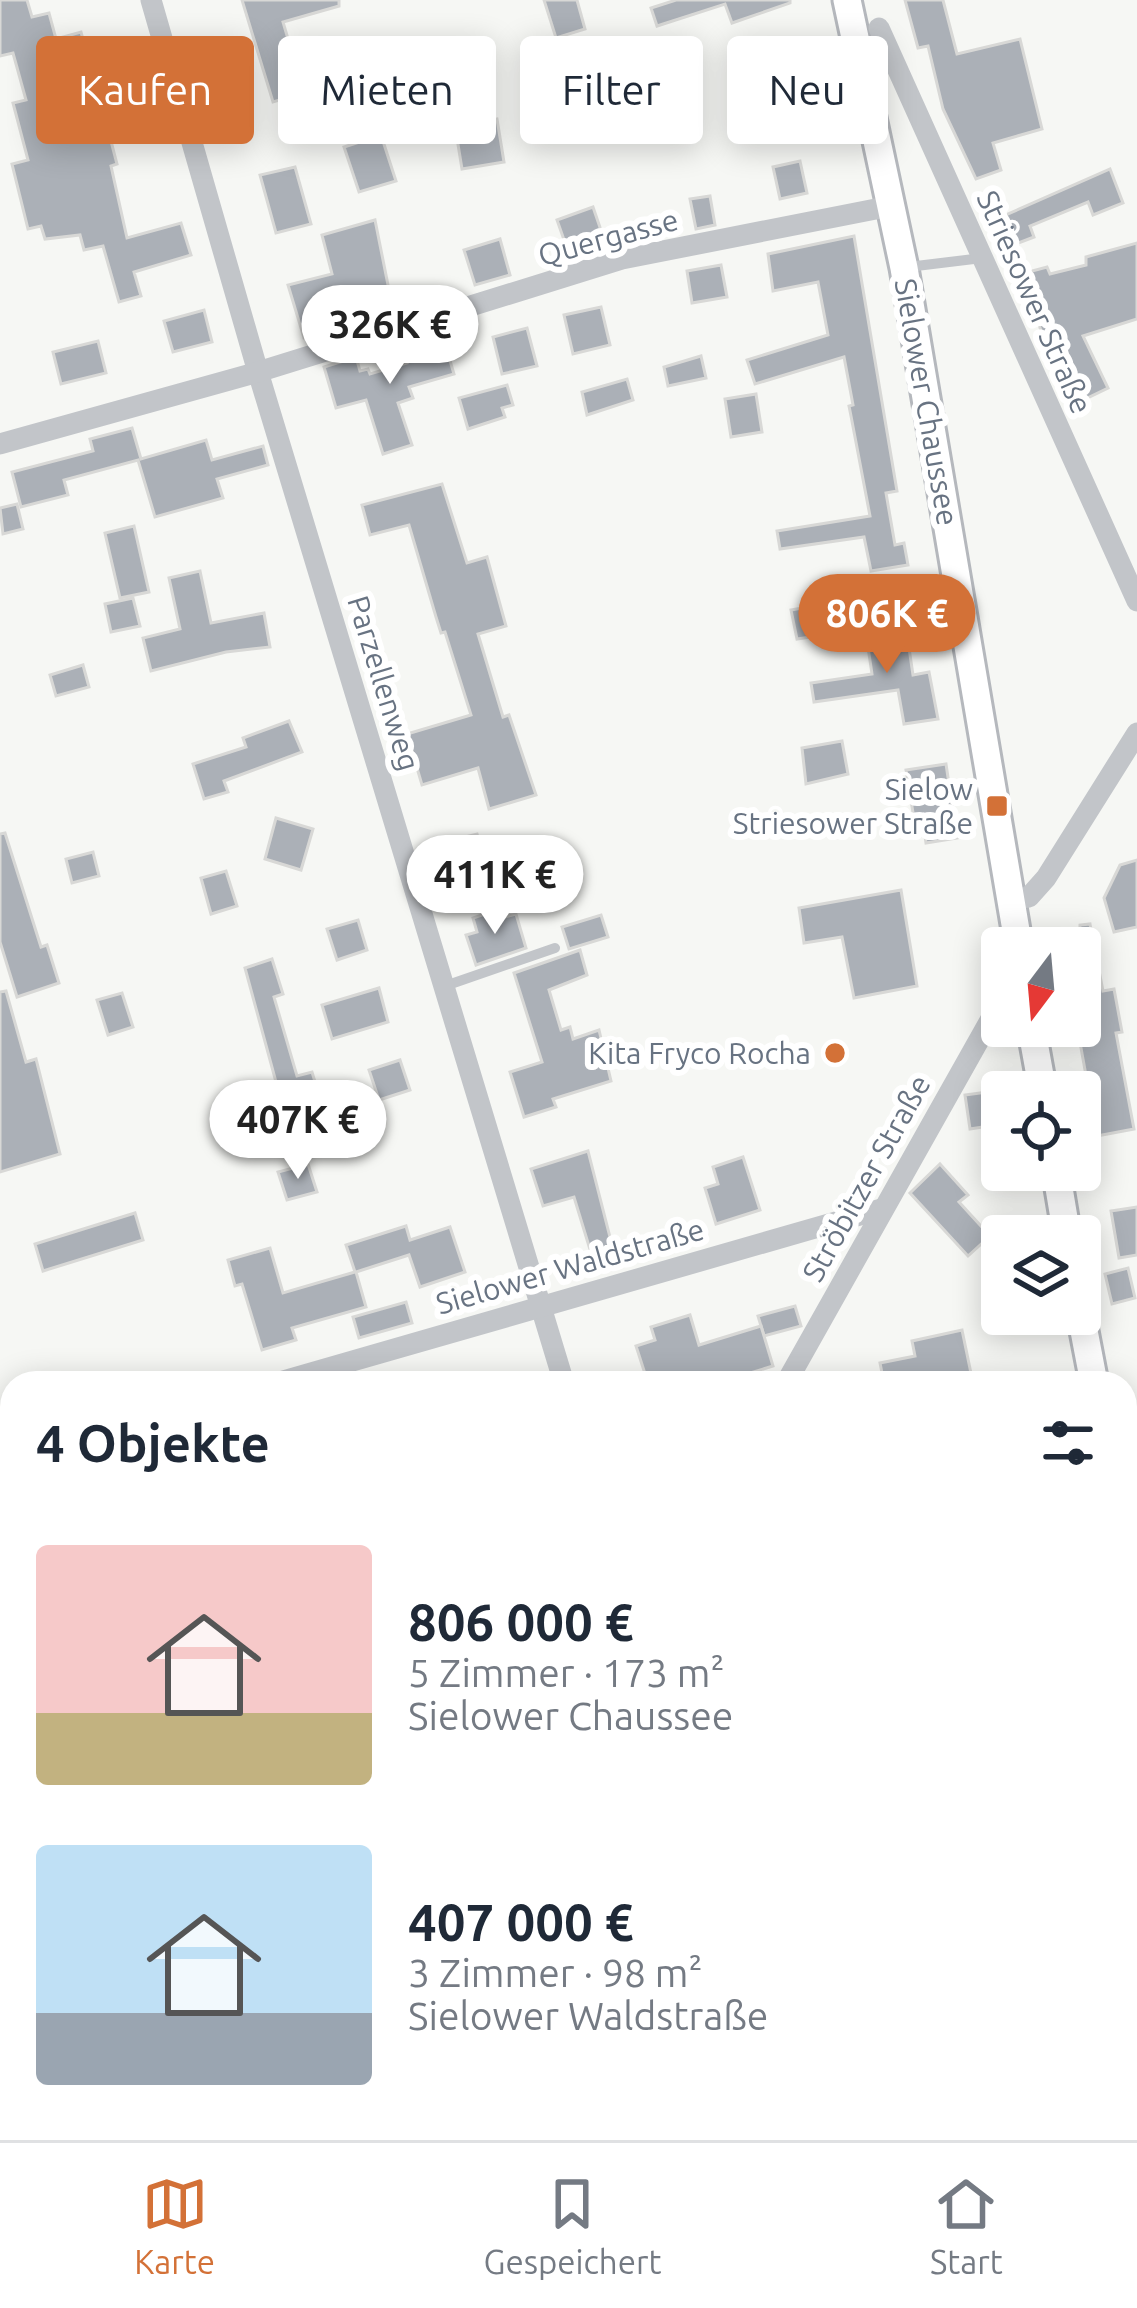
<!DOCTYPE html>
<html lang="de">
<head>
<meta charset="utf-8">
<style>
	:root { --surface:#fff; --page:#f2f2f3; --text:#1f2937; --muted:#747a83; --line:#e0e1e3; --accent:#d37137 }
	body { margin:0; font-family:Ubuntu,sans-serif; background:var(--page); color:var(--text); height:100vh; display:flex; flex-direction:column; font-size:45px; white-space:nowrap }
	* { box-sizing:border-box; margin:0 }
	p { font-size:39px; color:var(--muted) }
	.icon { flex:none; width:66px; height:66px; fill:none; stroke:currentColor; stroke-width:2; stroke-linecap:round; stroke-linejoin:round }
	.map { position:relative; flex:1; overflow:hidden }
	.details { position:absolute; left:0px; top:1371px; width:1137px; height:771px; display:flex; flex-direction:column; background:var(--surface); border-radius:36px 36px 0 0; box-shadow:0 6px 30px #0003 }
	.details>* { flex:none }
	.top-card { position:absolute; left:36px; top:36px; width:1065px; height:108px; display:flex; gap:24px }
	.needle { width:78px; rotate:196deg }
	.tools { position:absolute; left:981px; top:927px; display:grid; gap:24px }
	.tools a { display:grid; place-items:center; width:120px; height:120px; border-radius:12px; background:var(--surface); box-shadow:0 6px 30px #0003; font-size:60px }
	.price { position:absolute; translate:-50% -102px; padding:0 27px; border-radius:42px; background:#fff; color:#222; font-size:39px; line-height:78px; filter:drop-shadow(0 3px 6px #0008) }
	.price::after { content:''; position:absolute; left:50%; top:72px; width:36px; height:27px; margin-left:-18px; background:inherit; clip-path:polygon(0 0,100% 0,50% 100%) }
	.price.active { background:var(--accent); color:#fff }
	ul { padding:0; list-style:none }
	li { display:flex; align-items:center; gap:36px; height:300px; padding:0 36px }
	li span { display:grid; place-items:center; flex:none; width:336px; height:240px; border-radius:12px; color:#555 }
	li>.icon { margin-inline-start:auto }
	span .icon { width:144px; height:144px; fill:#fffc; stroke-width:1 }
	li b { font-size:51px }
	h2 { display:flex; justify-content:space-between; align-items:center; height:144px; padding:0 36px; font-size:51px }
	.tag { padding:0 42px; border-radius:12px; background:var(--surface); box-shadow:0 6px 30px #0003; font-size:42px; line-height:108px }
	.tag.active { background:var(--accent); color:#fff }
	.tabs { display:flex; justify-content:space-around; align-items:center; height:168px; border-top:3px solid var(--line); background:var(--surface); font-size:33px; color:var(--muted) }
	.tabs a { display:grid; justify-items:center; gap:6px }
	.tabs .active { color:var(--accent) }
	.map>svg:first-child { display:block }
	.green { fill:#d7ddd5 }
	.building { fill:#abb0b7; stroke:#d8d8d6; stroke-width:3 }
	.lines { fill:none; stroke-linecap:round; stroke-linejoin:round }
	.secondary-casing { stroke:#b5b8bd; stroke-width:33 }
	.service { stroke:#c2c5c9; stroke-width:10 }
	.minor { stroke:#c2c5c9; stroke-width:21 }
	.secondary { stroke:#fff; stroke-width:27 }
	.poi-dot { fill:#d37137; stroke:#fff; stroke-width:4.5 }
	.labels { text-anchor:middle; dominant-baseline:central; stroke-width:12; stroke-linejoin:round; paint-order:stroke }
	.street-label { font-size:30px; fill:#687382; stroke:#fff }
	.poi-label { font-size:30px; fill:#687382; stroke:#fff; text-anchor:end }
</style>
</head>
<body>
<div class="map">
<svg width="1137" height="2140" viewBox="0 0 1137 2140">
	<rect width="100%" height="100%" fill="#f6f7f4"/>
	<polygon class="green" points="12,1677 12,2106 0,2110 0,1680"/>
	<g class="building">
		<polygon points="0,0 27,0 32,17 49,13 56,39 81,32 91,69 47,81 59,123 74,119 77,129 106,122 117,164 111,166 127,238 181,223 191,255 134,272 141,296 119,302 103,246 84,250 80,235 45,239 41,226 28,229 12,164 28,160 13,103 26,100 13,53 0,56"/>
		<polygon points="242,0 339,0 339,6 283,22 298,73 343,60 349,80 273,102"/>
		<polygon points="544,0 577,0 585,29 556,38"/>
		<polygon points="676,0 790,0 790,3 732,23 725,4 657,26 651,8"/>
		<polygon points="905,0 943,0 957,54 1020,39 1042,129 993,143 1001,170 976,179 943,109 928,46 918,48"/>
		<polygon points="830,95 836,126 791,135 785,103"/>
		<polygon points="497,119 504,162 462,169 455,126"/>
		<polygon points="381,135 396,181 359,192 344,147"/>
		<polygon points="800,161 807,193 780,199 773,167"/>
		<polygon points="295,167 311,224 276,233 260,175"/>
		<polygon points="1110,169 1123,203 1093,215 1088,202 1030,226 1034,237 1005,248 992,221"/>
		<polygon points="710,196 715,225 696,229 690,199"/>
		<polygon points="593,207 605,242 569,254 557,220"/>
		<polygon points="375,220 393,310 346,322 347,329 315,339 314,335 304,338 288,285 332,274 322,235"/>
		<polygon points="854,236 897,491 886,493 895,545 904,543 908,565 871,571 864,537 780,549 777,531 870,516 851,416 849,406 853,405 844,357 755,384 747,360 828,335 818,282 773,291 768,254"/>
		<polygon points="500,239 510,275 475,285 464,250"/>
		<polygon points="1137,243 1137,319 1083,336 1108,388 1077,403 1044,342 1032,299 1028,301 1017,275 1047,267 1050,274 1086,265 1086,257"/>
		<polygon points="721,265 727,297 692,303 687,271"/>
		<polygon points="601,307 610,345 573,354 564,315"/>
		<polygon points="204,310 212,342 173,352 164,321"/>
		<polygon points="527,328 537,366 502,374 493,337"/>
		<polygon points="442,334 454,374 409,387 413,398 398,403 412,445 383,454 366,400 336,408 324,367 356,357 360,371 368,369 370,374 407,363 402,346"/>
		<polygon points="98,341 106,373 61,384 53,352"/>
		<polygon points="701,356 706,378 668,386 664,367"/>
		<polygon points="627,379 633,400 587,415 582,392"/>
		<polygon points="507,385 513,405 502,408 505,417 468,429 459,398"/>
		<polygon points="756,394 762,432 731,437 725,399"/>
		<polygon points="132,428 141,459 206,440 212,460 263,446 268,465 217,479 223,498 155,517 138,460 64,480 68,495 21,507 12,472 93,451 90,439"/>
		<polygon points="442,484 467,563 487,557 506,626 478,634 503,717 509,715 536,795 489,809 478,768 422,785 407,734 471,715 445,632 441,633 436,617 409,525 370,535 362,505"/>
		<polygon points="17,504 23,529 3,534 0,508"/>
		<polygon points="134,526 149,592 120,598 105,533"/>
		<polygon points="200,571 211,623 264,613 270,647 226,652 151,671 143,638 180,629 169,578"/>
		<polygon points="133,598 140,626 111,632 105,604"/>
		<polygon points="819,605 824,635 797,639 791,610"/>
		<polygon points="905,621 913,675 929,672 938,719 904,724 898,690 814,702 811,683 872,674 865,627"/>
		<polygon points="83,665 89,687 56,696 50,675"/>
		<polygon points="289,721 302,752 224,781 228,792 204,799 193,764 246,747 243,738"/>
		<polygon points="842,741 848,774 806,784 802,748"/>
		<polygon points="946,764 957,838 926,843 924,830 916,831 906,770"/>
		<polygon points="276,818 313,829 301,870 265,859"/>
		<polygon points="5,833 41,947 47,945 59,983 17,997 0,942 0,834"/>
		<polygon points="477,834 488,875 453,885 441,843"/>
		<polygon points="93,852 99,876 72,883 66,859"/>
		<polygon points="1137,860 1137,927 1114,932 1104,898 1120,865"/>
		<polygon points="226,871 237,906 211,914 201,878"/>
		<polygon points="901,890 917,986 854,998 842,937 804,943 799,908"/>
		<polygon points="491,912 500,912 501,918 516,914 526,948 476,965 466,935 477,932 473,918"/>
		<polygon points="601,915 608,937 569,949 562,927"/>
		<polygon points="358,920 367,950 337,960 327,929"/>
		<polygon points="1090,924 1103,991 1114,989 1122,1032 1116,1033 1134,1129 1097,1136 1077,1026 1080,925"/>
		<polygon points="580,950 587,975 549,990 561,1030 570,1027 573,1039 599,1030 611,1081 553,1099 556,1107 524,1117 510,1072 542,1062 514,973"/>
		<polygon points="272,959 283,994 274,997 297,1076 312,1072 320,1098 255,1117 247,1091 276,1082 245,968"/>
		<polygon points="379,988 388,1022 332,1039 322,1005"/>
		<polygon points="6,991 26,1062 36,1059 60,1154 0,1172 0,992"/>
		<polygon points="122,993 133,1027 108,1035 97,1000"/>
		<polygon points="400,1060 410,1090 379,1100 369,1070"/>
		<polygon points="1002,1090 1002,1124 970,1129 965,1095"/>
		<polygon points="588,1151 613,1249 592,1256 574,1197 543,1206 531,1169"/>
		<polygon points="743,1157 760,1210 716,1224 705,1188 718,1184 713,1167"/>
		<polygon points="308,1164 317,1192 287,1200 278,1172"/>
		<polygon points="940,1164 968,1195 959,1202 990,1236 968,1256 910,1193"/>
		<polygon points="1137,1207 1137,1255 1119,1258 1111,1211"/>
		<polygon points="135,1213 143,1240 43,1271 35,1244"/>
		<polygon points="406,1226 410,1240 450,1227 465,1272 420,1287 409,1255 356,1272 366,1307 292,1328 296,1340 262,1350 242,1284 235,1286 228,1260 270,1248 283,1293 355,1272 346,1245"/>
		<polygon points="1128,1268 1135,1298 1112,1304 1105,1274"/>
		<polygon points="406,1302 412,1323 359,1338 353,1317"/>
		<polygon points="795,1306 801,1326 764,1336 758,1316"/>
		<polygon points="690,1315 699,1345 761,1326 773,1366 727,1380 728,1383 648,1383 636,1346 655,1340 651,1327"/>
		<polygon points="962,1330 973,1383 884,1383 880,1363 915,1356 912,1341"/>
	</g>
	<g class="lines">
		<defs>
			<g id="secondary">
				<polyline points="847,0 904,268 1019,948"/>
				<polyline points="1031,1026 1043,1092"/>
				<polyline points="1056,1170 1067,1236"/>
				<polyline points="1080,1310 1094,1383"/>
				<polyline points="1125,1536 1137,1584"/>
			</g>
		</defs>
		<use href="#secondary" class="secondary-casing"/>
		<g class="service">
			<polyline points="908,267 982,258"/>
			<polyline points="445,986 555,948"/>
		</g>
		<g class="minor">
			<polyline points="151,0 258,372 564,1383"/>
			<polyline points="879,28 1137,601"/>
			<polyline points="0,444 258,372 622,259 891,206"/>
			<polyline points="1011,899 1029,897 1046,878 1137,733"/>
			<polyline points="276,1383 881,1209"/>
			<polyline points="786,1383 997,1008 1002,1006"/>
			<polyline points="0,1465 12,1461"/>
			<polyline points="337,2140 343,2130"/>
			<polyline points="647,2140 687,2130"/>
		</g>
		<use href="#secondary" class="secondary"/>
	</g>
	<g class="poi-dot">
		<rect x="985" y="794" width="24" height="24" rx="6"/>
		<circle cx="835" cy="1053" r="12"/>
	</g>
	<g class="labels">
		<g class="street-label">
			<text transform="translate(608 237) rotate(-15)">Quergasse</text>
			<text transform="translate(1035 302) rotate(66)">Striesower Straße</text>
			<text transform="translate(927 402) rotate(80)">Sielower Chaussee</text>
			<text transform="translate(384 683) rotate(73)">Parzellenweg</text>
			<text transform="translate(866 1178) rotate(-61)">Ströbitzer Straße</text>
			<text transform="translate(570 1266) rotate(-16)">Sielower Waldstraße</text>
		</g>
		<g class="poi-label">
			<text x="973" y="789">Sielow<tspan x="973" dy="34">Striesower Straße</tspan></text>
			<text x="811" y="1053">Kita Fryco Rocha</text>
		</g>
	</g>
</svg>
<div class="tools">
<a><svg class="needle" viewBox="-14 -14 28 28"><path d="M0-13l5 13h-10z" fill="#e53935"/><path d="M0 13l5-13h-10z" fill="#747a83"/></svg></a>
<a><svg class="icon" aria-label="locate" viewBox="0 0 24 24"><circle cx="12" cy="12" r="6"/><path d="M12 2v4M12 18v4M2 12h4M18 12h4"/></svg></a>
<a><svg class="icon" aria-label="layers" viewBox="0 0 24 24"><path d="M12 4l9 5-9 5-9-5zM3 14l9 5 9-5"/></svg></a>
</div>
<b class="price" style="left:390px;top:387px">326K €</b>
<b class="price active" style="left:887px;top:676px">806K €</b>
<b class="price" style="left:495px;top:937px">411K €</b>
<b class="price" style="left:298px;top:1182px">407K €</b>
<div class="top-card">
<a class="tag active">Kaufen</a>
<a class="tag">Mieten</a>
<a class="tag">Filter</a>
<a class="tag">Neu</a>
</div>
<section class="details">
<h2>4 Objekte<svg class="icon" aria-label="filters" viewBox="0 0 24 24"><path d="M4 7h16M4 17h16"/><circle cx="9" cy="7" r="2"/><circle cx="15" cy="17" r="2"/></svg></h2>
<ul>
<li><span style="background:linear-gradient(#f6c9c9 70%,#c2b280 0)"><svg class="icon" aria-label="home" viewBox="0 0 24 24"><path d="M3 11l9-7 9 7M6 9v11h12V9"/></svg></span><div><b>806 000 €</b><p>5 Zimmer · 173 m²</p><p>Sielower Chaussee</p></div></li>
<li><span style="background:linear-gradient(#bfe0f5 70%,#9aa5b1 0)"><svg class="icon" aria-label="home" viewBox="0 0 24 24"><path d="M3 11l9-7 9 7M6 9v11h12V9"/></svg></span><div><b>407 000 €</b><p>3 Zimmer · 98 m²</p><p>Sielower Waldstraße</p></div></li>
</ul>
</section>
</div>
<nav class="tabs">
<a class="active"><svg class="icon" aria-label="map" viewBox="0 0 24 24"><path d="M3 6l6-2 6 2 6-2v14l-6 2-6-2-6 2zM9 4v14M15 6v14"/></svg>Karte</a>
<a><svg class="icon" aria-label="saved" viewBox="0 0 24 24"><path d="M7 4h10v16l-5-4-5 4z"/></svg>Gespeichert</a>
<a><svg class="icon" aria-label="home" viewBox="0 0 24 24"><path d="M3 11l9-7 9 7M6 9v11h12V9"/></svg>Start</a>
</nav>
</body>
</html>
